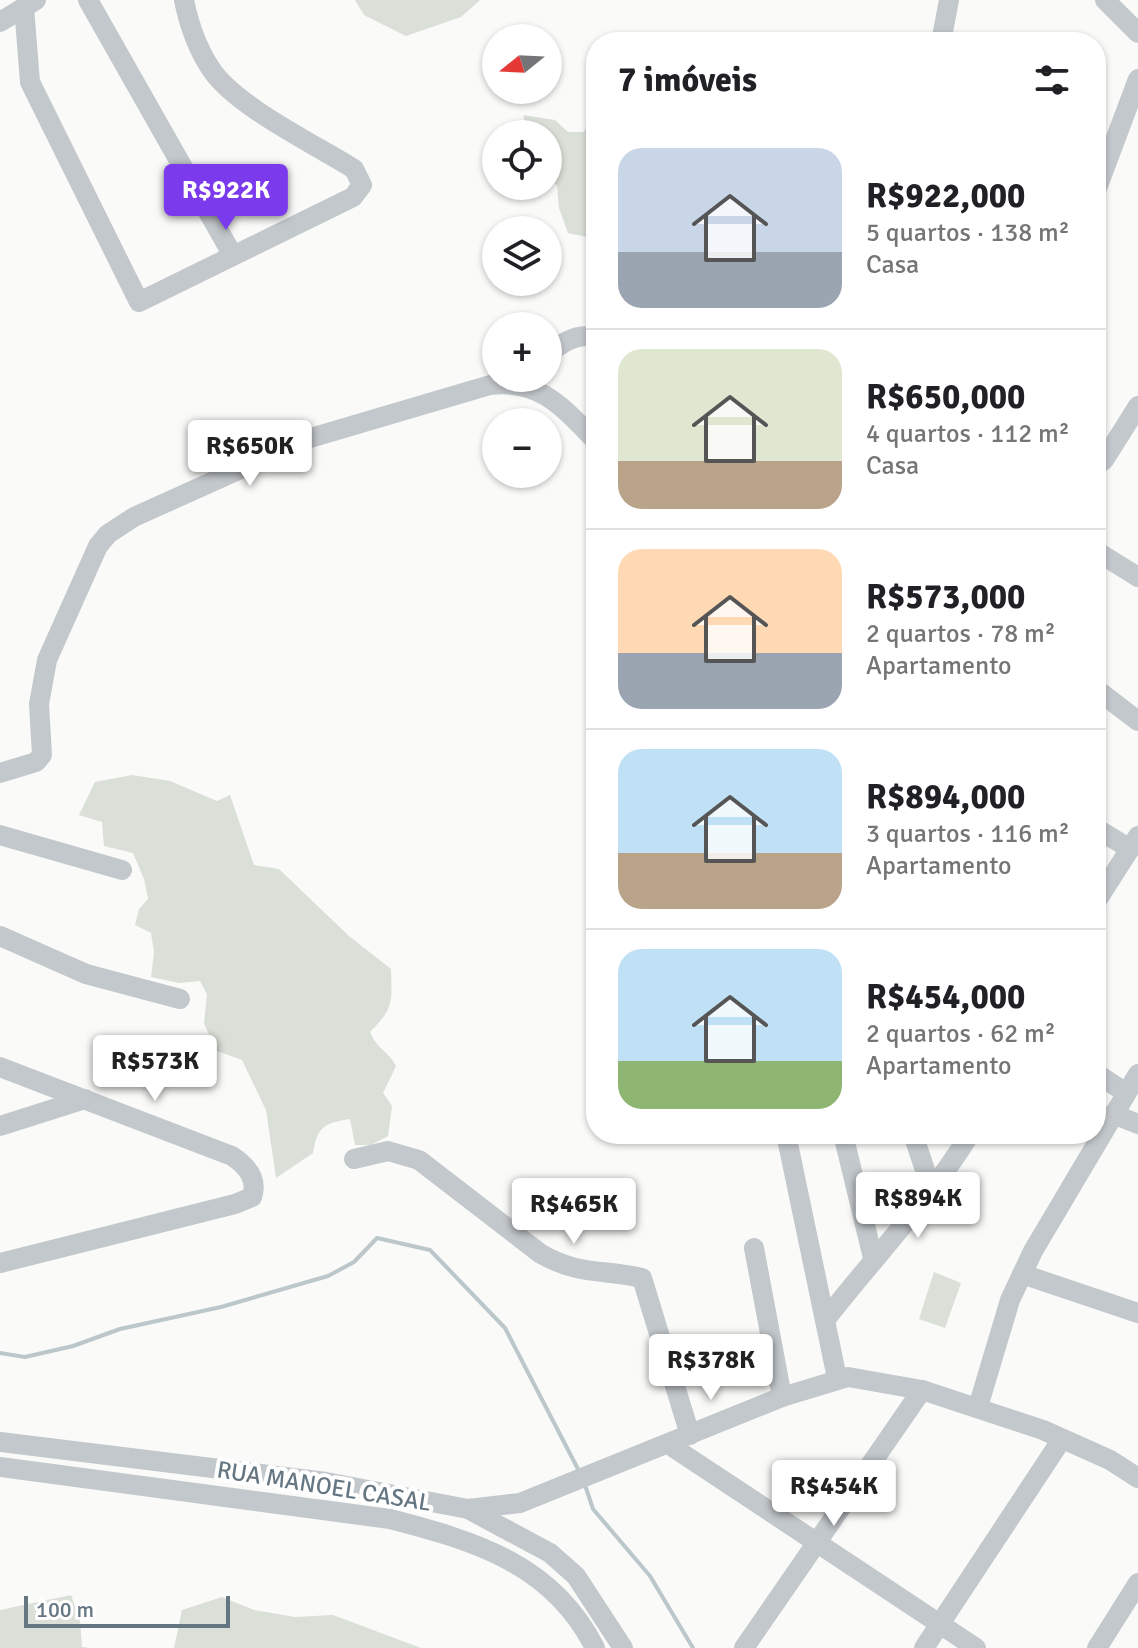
<!DOCTYPE html>
<html lang="pt">
<head>
<meta charset="utf-8">
<style>
	:root { --surface:#fff; --page:#f2f2f2; --text:#202124; --muted:#757577; --line:#e0e0e0; --accent:#7c3aed }
	body { margin:0; font-family:Signika,sans-serif; background:var(--page); color:var(--text); height:100vh; display:flex; flex-direction:column; font-size:30px; white-space:nowrap }
	* { box-sizing:border-box; margin:0 }
	p { font-size:26px; color:var(--muted) }
	.icon { flex:none; width:44px; height:44px; fill:none; stroke:currentColor; stroke-width:2; stroke-linecap:round; stroke-linejoin:round }
	.map { position:relative; flex:1; overflow:hidden }
	.drawer { position:absolute; left:586px; top:32px; width:520px; height:1112px; display:flex; flex-direction:column; background:var(--surface); border-radius:32px; box-shadow:0 2px 6px #0004 }
	.drawer>* { flex:none }
	.needle { width:52px; rotate:252deg }
	.tools { position:absolute; left:482px; top:24px; display:grid; gap:16px }
	.tools a { display:grid; place-items:center; width:80px; height:80px; border-radius:50%; background:var(--surface); box-shadow:0 2px 6px #0004; font-size:40px }
	.scale { position:absolute; left:24px; bottom:20px; width:206px; box-sizing:border-box; padding-left:8px; border:4px solid #657683; border-top:0; font-size:22px; line-height:28px; white-space:nowrap; color:#657683; -webkit-text-stroke:6px #fff; paint-order:stroke }
	.price { position:absolute; translate:-50% -68px; padding:0 18px; border-radius:8px; background:#fff; color:#222; font-size:26px; line-height:52px; filter:drop-shadow(0 2px 4px #0008) }
	.price::after { content:''; position:absolute; left:50%; top:48px; width:24px; height:18px; margin-left:-12px; background:inherit; clip-path:polygon(0 0,100% 0,50% 100%) }
	.price.active { background:var(--accent); color:#fff }
	ul { padding:0; list-style:none }
	li { display:flex; align-items:center; gap:24px; height:200px; padding:0 32px }
	li+li { border-top:2px solid var(--line) }
	li span { display:grid; place-items:center; flex:none; width:224px; height:160px; border-radius:24px; color:#555 }
	li>.icon { margin-inline-start:auto }
	span .icon { width:96px; height:96px; fill:#fffc; stroke-width:1 }
	li b { font-size:34px }
	h2 { display:flex; justify-content:space-between; align-items:center; height:96px; padding:0 32px; font-size:34px }
	.map>svg:first-child { display:block }
	.green { fill:#dadfd7 }
	.lines { fill:none; stroke-linecap:round; stroke-linejoin:round }
	.stream { stroke:#bbc7cb; stroke-width:4 }
	.minor { stroke:#c3c8cc; stroke-width:20 }
	.labels { text-anchor:middle; dominant-baseline:central; stroke-width:8; stroke-linejoin:round; paint-order:stroke }
	.street-label { font-size:24px; fill:#657683; stroke:#fff }
</style>
</head>
<body>
<div class="map">
<svg width="1138" height="1648" viewBox="0 0 1138 1648">
	<rect width="100%" height="100%" fill="#fafaf8"/>
	<g class="green">
		<polygon points="355,0 480,0 461,17 406,36 364,15"/>
		<polygon points="596,103 596,239 568,233 559,208 557,186 548,174 548,134 529,134 523,115 555,120 568,132 584,132"/>
		<path d="M132,775L170,781L217,801L230,795L254,865L279,869L349,936L391,969C392,1002 394,1008 370,1032C376,1048 389,1052 396,1066L383,1093L392,1106L388,1136L371,1145H355L350,1119C324,1123 317,1127 313,1153L276,1178L266,1110L242,1060L217,1051L204,1024L207,994L200,981L179,983L151,977L154,952L151,933L135,925L139,909L148,899L144,879L133,853L104,846L102,822L79,815L95,782Z"/>
		<polygon points="934,1272 961,1283 945,1328 919,1319"/>
		<polygon points="71,1595 80,1621 82,1647 90,1648 0,1648 0,1610"/>
		<polygon points="222,1597 254,1610 295,1617 333,1615 421,1648 174,1648 182,1610"/>
	</g>
	<g class="lines">
		<g class="stream">
			<polyline points="0,1353 25,1357 73,1346 120,1329 221,1307 328,1276 354,1262 377,1238 430,1250 505,1328 580,1473"/>
			<polyline points="585,1485 593,1509 650,1576 693,1648"/>
		</g>
		<g class="minor">
			<polyline points="88,0 232,254"/>
			<polyline points="1105,0 1138,33"/>
			<path d="M24,7L30,82L139,302L353,197L362,185L354,169C316,145 235,106 211,69C197,48 189,25 184,0"/>
			<polyline points="0,22 36,0"/>
			<polyline points="941,42 949,0"/>
			<polyline points="1096,191 1138,79"/>
			<path d="M548,355C561,343 578,332 596,338"/>
			<polyline points="1096,466 1104,460 1138,406"/>
			<polyline points="1096,551 1138,577"/>
			<polyline points="1096,689 1138,721"/>
			<path d="M0,773L36,762L42,755L39,704L47,660L98,546L108,534L134,517L307,439L490,385C541,379 563,408 596,441"/>
			<polyline points="1096,828 1130,849"/>
			<polyline points="0,835 122,870"/>
			<polyline points="1096,902 1138,836"/>
			<polyline points="0,936 86,974 180,999"/>
			<path d="M0,1067L232,1156C247,1166 258,1179 252,1197L235,1204L0,1263"/>
			<polyline points="1096,1073 1126,1093"/>
			<polyline points="1113,1114 1138,1124"/>
			<polyline points="0,1126 85,1099"/>
			<polyline points="786,1134 837,1378"/>
			<polyline points="843,1134 873,1258"/>
			<polyline points="913,1134 932,1191"/>
			<path d="M354,1159L388,1151L419,1160L541,1254C583,1277 601,1268 642,1278L690,1435"/>
			<polyline points="754,1248 782,1397"/>
			<polyline points="1022,1274 1138,1313"/>
			<path d="M826,1319C874,1257 929,1201 970,1134"/>
			<polyline points="978,1407 1010,1300 1033,1251 1138,1074"/>
			<polyline points="0,1442 326,1482 468,1509 550,1553 576,1576 623,1648"/>
			<polyline points="668,1444 976,1648"/>
			<path d="M0,1467L390,1519C475,1541 553,1564 595,1648"/>
			<polyline points="468,1509 520,1503 782,1397 848,1377 922,1390 1043,1430 1110,1460 1138,1478"/>
			<polyline points="744,1648 922,1390"/>
			<polyline points="924,1648 1062,1439"/>
			<polyline points="1097,1648 1138,1583"/>
		</g>
	</g>
	<g class="labels">
		<g class="street-label">
			<text transform="translate(324 1486) rotate(9)">RUA MANOEL CASAL</text>
		</g>
	</g>
</svg>
<div class="tools">
<a><svg class="needle" viewBox="-14 -14 28 28"><path d="M0-13l5 13h-10z" fill="#e53935"/><path d="M0 13l5-13h-10z" fill="#757577"/></svg></a>
<a><svg class="icon" aria-label="locate" viewBox="0 0 24 24"><circle cx="12" cy="12" r="6"/><path d="M12 2v4M12 18v4M2 12h4M18 12h4"/></svg></a>
<a><svg class="icon" aria-label="layers" viewBox="0 0 24 24"><path d="M12 4l9 5-9 5-9-5zM3 14l9 5 9-5"/></svg></a>
<a>+</a>
<a>−</a>
</div>
<div class="scale">100 m</div>
<b class="price active" style="left:226px;top:232px">R$922K</b>
<b class="price" style="left:250px;top:488px">R$650K</b>
<b class="price" style="left:155px;top:1103px">R$573K</b>
<b class="price" style="left:918px;top:1240px">R$894K</b>
<b class="price" style="left:574px;top:1246px">R$465K</b>
<b class="price" style="left:711px;top:1402px">R$378K</b>
<b class="price" style="left:834px;top:1528px">R$454K</b>
<section class="drawer">
<h2>7 imóveis<svg class="icon" aria-label="filters" viewBox="0 0 24 24"><path d="M4 7h16M4 17h16"/><circle cx="9" cy="7" r="2"/><circle cx="15" cy="17" r="2"/></svg></h2>
<ul>
<li><span style="background:linear-gradient(#c9d6e8 65%,#9aa5b1 0)"><svg class="icon" aria-label="home" viewBox="0 0 24 24"><path d="M3 11l9-7 9 7M6 9v11h12V9"/></svg></span><div><b>R$922,000</b><p>5 quartos · 138 m²</p><p>Casa</p></div></li>
<li><span style="background:linear-gradient(#dfe7d0 70%,#b9a48a 0)"><svg class="icon" aria-label="home" viewBox="0 0 24 24"><path d="M3 11l9-7 9 7M6 9v11h12V9"/></svg></span><div><b>R$650,000</b><p>4 quartos · 112 m²</p><p>Casa</p></div></li>
<li><span style="background:linear-gradient(#ffd9b3 65%,#9aa5b1 0)"><svg class="icon" aria-label="home" viewBox="0 0 24 24"><path d="M3 11l9-7 9 7M6 9v11h12V9"/></svg></span><div><b>R$573,000</b><p>2 quartos · 78 m²</p><p>Apartamento</p></div></li>
<li><span style="background:linear-gradient(#bfe0f5 65%,#b9a48a 0)"><svg class="icon" aria-label="home" viewBox="0 0 24 24"><path d="M3 11l9-7 9 7M6 9v11h12V9"/></svg></span><div><b>R$894,000</b><p>3 quartos · 116 m²</p><p>Apartamento</p></div></li>
<li><span style="background:linear-gradient(#bfe0f5 70%,#8fb573 0)"><svg class="icon" aria-label="home" viewBox="0 0 24 24"><path d="M3 11l9-7 9 7M6 9v11h12V9"/></svg></span><div><b>R$454,000</b><p>2 quartos · 62 m²</p><p>Apartamento</p></div></li>
</ul>
</section>
</div>
</body>
</html>
